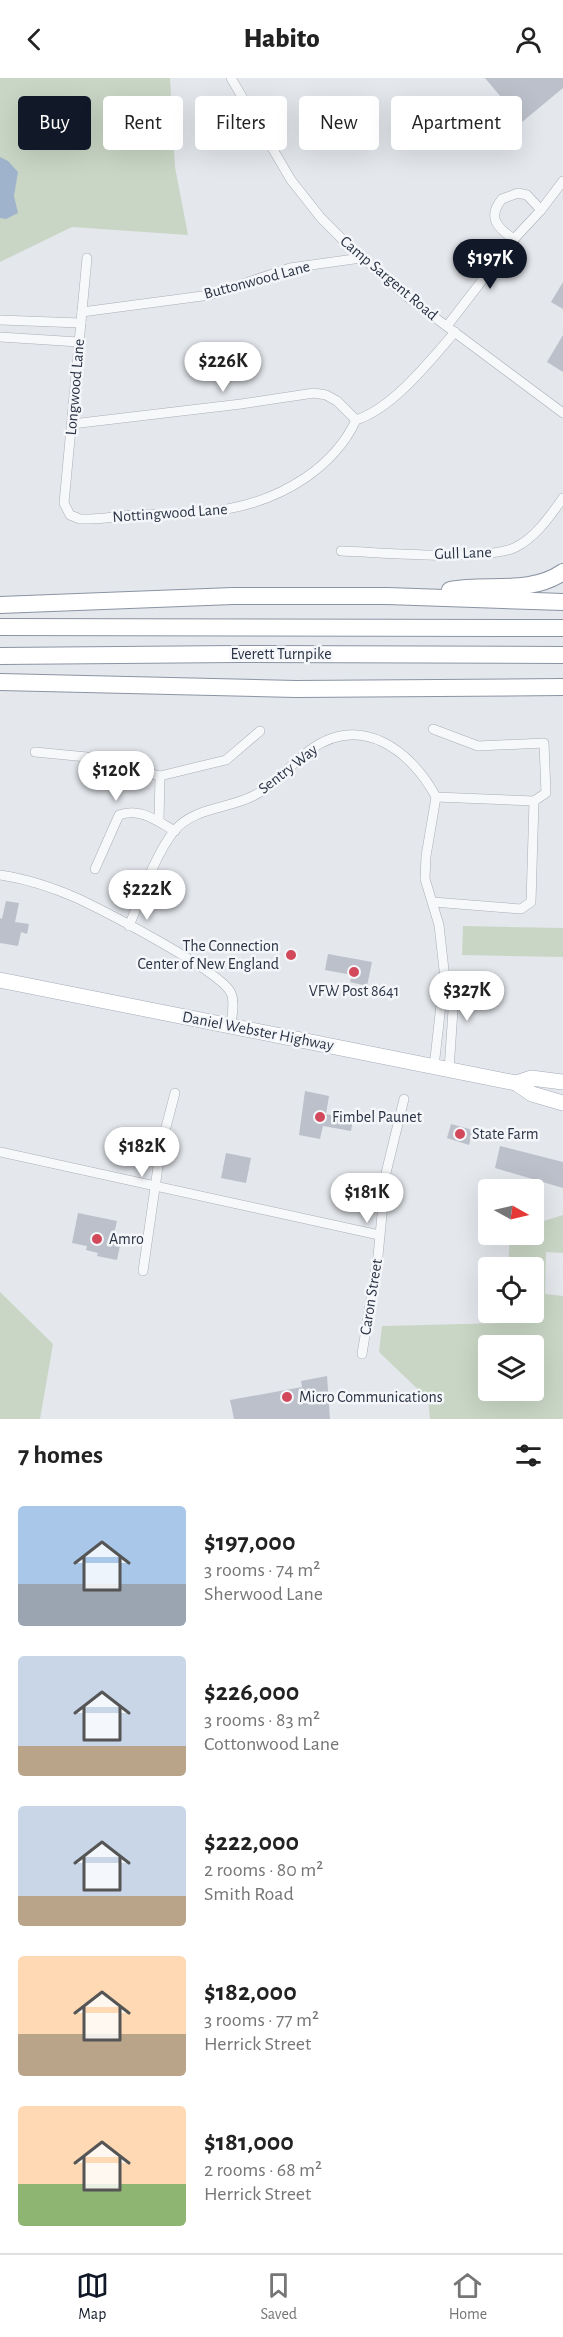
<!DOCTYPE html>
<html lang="en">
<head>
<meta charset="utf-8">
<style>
	:root { --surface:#fff; --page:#f6f6f6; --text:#222; --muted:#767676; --line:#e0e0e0; --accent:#111827 }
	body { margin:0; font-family:"Alegreya Sans",sans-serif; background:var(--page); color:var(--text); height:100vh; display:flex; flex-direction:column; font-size:22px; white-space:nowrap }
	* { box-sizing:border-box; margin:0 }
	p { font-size:20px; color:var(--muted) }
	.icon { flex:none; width:33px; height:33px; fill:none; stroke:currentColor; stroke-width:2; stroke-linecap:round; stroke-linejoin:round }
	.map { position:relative; height:1341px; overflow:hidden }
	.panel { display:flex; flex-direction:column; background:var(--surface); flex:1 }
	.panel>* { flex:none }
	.banner { position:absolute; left:18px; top:18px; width:528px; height:54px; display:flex; gap:12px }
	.needle { width:39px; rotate:98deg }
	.tools { position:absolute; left:478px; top:1101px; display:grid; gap:12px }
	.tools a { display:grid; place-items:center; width:66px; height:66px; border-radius:6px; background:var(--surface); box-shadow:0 6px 24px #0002; font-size:30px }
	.price { position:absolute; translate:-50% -51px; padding:0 14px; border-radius:21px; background:#fff; color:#222; font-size:20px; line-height:39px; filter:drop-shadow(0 2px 3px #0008) }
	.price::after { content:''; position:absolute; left:50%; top:36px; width:18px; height:14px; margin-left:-9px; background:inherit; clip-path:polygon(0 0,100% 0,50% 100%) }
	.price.selected { background:var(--accent); color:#fff }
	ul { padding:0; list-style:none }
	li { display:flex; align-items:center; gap:18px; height:150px; padding:0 18px }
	li span { display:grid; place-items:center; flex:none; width:168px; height:120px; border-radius:6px; color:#555 }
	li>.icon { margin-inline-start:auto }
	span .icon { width:72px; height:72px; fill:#fffc; stroke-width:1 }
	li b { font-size:26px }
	h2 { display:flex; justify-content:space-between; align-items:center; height:72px; padding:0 18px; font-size:26px }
	.chip { padding:0 21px; border-radius:6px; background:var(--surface); box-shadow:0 6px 24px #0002; font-size:21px; line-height:54px }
	.chip.selected { background:var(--accent); color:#fff }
	header { display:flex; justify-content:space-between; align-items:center; height:78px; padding:0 18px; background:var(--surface); font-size:27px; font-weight:800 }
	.dock { display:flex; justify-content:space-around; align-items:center; height:84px; border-top:2px solid var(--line); background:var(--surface); font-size:16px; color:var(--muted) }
	.dock a { display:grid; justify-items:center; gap:3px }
	.dock .selected { color:var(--accent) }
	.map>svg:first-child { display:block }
	.green { fill:#c9d6c5; fill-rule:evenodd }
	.water { fill:#9fb4cc }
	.building { fill:#bbc0ca }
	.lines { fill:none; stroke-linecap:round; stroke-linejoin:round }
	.minor-casing { stroke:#a9aeb7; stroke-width:10 }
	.primary-casing { stroke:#a3abb8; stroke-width:16 }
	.motorway-casing { stroke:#8b94a3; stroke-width:18 }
	.minor { stroke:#f7f8fa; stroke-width:9 }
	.primary { stroke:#fff; stroke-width:15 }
	.motorway { stroke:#fff; stroke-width:16 }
	.poi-dot { fill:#d1495b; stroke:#f4f6f9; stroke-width:2 }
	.labels { text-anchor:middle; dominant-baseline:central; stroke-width:5; stroke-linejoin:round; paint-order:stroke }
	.street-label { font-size:16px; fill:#2b3445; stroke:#f4f6f9 }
	.poi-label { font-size:16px; fill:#2b3445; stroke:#f4f6f9; text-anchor:start }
</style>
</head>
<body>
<header><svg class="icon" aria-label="back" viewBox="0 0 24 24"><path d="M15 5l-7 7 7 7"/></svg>Habito<svg class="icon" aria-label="person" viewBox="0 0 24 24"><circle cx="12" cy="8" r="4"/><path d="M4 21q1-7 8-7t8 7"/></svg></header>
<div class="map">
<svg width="563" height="1341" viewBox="0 0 563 1341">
	<rect width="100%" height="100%" fill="#e4e7ec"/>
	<g class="green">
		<polygon points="0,0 170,0 175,89 188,157 72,149 0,184"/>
		<polygon points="463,848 563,850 563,879 462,877"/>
		<path d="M563,1137V1175L546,1174L545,1216L563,1218V1341H430L428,1321L379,1274L382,1248L504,1245L505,1235L534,1234V1190L508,1189L510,1157L534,1156V1146ZM489,1268H534V1312H489Z"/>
		<polygon points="0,1214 53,1266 40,1341 0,1341"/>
	</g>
	<polygon class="water" points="0,79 8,83 18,94 14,118 18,135 6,141 0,140"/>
	<g class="building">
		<polygon points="485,0 563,0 563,10 522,44"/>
		<polygon points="563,204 563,231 551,224"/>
		<polygon points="563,257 563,294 547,284"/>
		<polygon points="6,823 19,825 15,844 29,846 27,856 21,854 18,868 0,865 0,840 2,841"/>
		<polygon points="328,876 372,884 367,908 350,904 352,897 325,892"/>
		<polygon points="305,1013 329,1018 326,1036 353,1042 351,1053 323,1048 320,1061 299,1057"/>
		<polygon points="451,1046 473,1052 469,1067 447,1060"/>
		<polygon points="500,1068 563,1084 563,1110 495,1090"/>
		<polygon points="226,1075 251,1080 246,1105 221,1100"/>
		<polygon points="78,1135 117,1143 114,1156 122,1158 117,1182 97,1178 98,1175 86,1172 87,1168 72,1165"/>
		<polygon points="327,1298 330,1341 234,1341 230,1322 302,1309 301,1303"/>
	</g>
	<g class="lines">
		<defs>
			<g id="minor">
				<polyline points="231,0 291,102 321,140 347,166 406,218 563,335"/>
				<path d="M518,115L527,117L541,132L514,161C497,150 487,139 502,121Z"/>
				<polyline points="541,132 563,103"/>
				<path d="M87,180L64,425L70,437L80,441C98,442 116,438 134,437C198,435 250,437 305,400C327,385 345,366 356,342C393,330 429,284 455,254"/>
				<polyline points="82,234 210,217 290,190 361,180"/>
				<polyline points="0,242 81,245"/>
				<polyline points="447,248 514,161"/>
				<polyline points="0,259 79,264"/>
				<polyline points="72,346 241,326 314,315 326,317 337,323 356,342"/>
				<path d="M341,473C378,474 487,484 516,469C536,459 550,438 563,420"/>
				<polyline points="433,651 478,668 544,665 546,715 534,723 436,719"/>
				<polyline points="35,674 87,679 160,698 226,682 260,653"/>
				<polyline points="159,742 160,698"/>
				<path d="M95,791L119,737C140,729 157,743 175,753"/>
				<path d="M0,797C27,801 54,810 79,821C106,834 221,893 231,915C235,924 232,937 231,947"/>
				<polyline points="433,824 521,831 531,824 534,723"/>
				<path d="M129,848C141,819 155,777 174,753C194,729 228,731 253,718C275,707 291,686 310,672C361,635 411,672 436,719L426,778L425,801L439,847L446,910L442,918L434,989"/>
				<polyline points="446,910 454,917 449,992"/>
				<polyline points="0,1074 379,1157"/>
				<polyline points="143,1193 161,1068 175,1015"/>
				<polyline points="362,1276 378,1178 386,1095 404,1021"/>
			</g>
			<g id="primary">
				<polyline points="0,902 516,1005 532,1016 563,1025"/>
				<polyline points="516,1005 531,1000 563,1004"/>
			</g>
			<g id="motorway">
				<path d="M450,512C487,505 530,517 563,494"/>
				<polyline points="0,527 233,518 387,518 563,524"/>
				<polyline points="0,549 563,550"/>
				<polyline points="0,578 237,576 563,577"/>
				<polyline points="0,604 296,611 563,609"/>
			</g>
		</defs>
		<use href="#minor" class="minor-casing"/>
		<use href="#primary" class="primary-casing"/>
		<use href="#motorway" class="motorway-casing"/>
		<use href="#minor" class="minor"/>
		<use href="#primary" class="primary"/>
		<use href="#motorway" class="motorway"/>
	</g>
	<g class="poi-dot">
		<circle cx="291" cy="877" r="6"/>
		<circle cx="354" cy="894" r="6"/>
		<circle cx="320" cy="1039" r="6"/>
		<circle cx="460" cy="1056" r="6"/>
		<circle cx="97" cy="1161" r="6"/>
		<circle cx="287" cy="1319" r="6"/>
	</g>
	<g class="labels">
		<g class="street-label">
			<text transform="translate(389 200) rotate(40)">Camp Sargent Road</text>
			<text transform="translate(257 202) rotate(-15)">Buttonwood Lane</text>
			<text transform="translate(75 309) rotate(-85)">Longwood Lane</text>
			<text transform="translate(170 435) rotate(-4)">Nottingwood Lane</text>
			<text transform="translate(463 475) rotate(-2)">Gull Lane</text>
			<text x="281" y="576">Everett Turnpike</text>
			<text transform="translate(288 691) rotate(-38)">Sentry Way</text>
			<text transform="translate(258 953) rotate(11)">Daniel Webster Highway</text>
			<text transform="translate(371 1219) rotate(-81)">Caron Street</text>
		</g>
		<g class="poi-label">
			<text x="279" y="868" text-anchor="end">The Connection<tspan x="279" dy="18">Center of New England</tspan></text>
			<text x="354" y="913" text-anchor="middle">VFW Post 8641</text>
			<text x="332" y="1039">Fimbel Paunet</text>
			<text x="472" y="1056">State Farm</text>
			<text x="109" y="1161">Amro</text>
			<text x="299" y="1319">Micro Communications</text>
		</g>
	</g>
</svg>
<div class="tools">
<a><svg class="needle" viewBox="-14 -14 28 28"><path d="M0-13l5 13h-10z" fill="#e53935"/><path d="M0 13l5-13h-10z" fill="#767676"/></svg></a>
<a><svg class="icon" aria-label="locate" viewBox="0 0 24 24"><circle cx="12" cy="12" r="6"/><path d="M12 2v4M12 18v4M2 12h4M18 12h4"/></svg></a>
<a><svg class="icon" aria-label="layers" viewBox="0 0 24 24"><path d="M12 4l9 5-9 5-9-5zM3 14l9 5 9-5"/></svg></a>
</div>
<b class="price selected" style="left:490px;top:212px">$197K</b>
<b class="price" style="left:223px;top:315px">$226K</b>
<b class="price" style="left:116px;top:724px">$120K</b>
<b class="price" style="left:147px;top:843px">$222K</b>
<b class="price" style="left:467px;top:944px">$327K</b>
<b class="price" style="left:142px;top:1100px">$182K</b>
<b class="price" style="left:367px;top:1146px">$181K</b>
<div class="banner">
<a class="chip selected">Buy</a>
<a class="chip">Rent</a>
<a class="chip">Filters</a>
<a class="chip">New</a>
<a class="chip">Apartment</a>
</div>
</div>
<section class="panel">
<h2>7 homes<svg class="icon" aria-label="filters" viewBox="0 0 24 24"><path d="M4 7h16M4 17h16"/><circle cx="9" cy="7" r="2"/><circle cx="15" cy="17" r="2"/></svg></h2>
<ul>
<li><span style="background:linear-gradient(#a9c7e8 65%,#9aa5b1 0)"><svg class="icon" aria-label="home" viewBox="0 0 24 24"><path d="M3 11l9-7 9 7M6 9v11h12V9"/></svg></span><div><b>$197,000</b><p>3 rooms · 74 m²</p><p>Sherwood Lane</p></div></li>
<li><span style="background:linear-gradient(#c9d6e8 75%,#b9a48a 0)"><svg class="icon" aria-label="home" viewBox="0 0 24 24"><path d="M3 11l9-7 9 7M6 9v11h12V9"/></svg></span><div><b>$226,000</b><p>3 rooms · 83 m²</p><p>Cottonwood Lane</p></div></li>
<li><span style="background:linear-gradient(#c9d6e8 75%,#b9a48a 0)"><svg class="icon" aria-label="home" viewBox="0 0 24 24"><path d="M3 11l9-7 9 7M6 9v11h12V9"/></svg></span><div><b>$222,000</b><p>2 rooms · 80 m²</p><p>Smith Road</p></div></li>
<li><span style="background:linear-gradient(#ffd9b3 65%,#b9a48a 0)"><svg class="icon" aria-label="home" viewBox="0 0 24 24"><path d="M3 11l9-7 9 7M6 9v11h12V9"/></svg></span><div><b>$182,000</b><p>3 rooms · 77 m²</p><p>Herrick Street</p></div></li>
<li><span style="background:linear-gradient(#ffd9b3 65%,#8fb573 0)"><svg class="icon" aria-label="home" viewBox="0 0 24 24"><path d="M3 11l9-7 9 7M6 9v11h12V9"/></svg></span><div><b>$181,000</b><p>2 rooms · 68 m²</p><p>Herrick Street</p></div></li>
</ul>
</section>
<nav class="dock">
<a class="selected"><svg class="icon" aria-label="map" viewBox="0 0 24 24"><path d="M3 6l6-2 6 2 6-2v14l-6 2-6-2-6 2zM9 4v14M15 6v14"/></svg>Map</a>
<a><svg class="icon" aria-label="saved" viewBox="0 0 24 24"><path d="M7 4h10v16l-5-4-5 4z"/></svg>Saved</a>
<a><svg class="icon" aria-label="home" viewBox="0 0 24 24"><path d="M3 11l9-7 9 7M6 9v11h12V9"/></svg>Home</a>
</nav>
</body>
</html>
